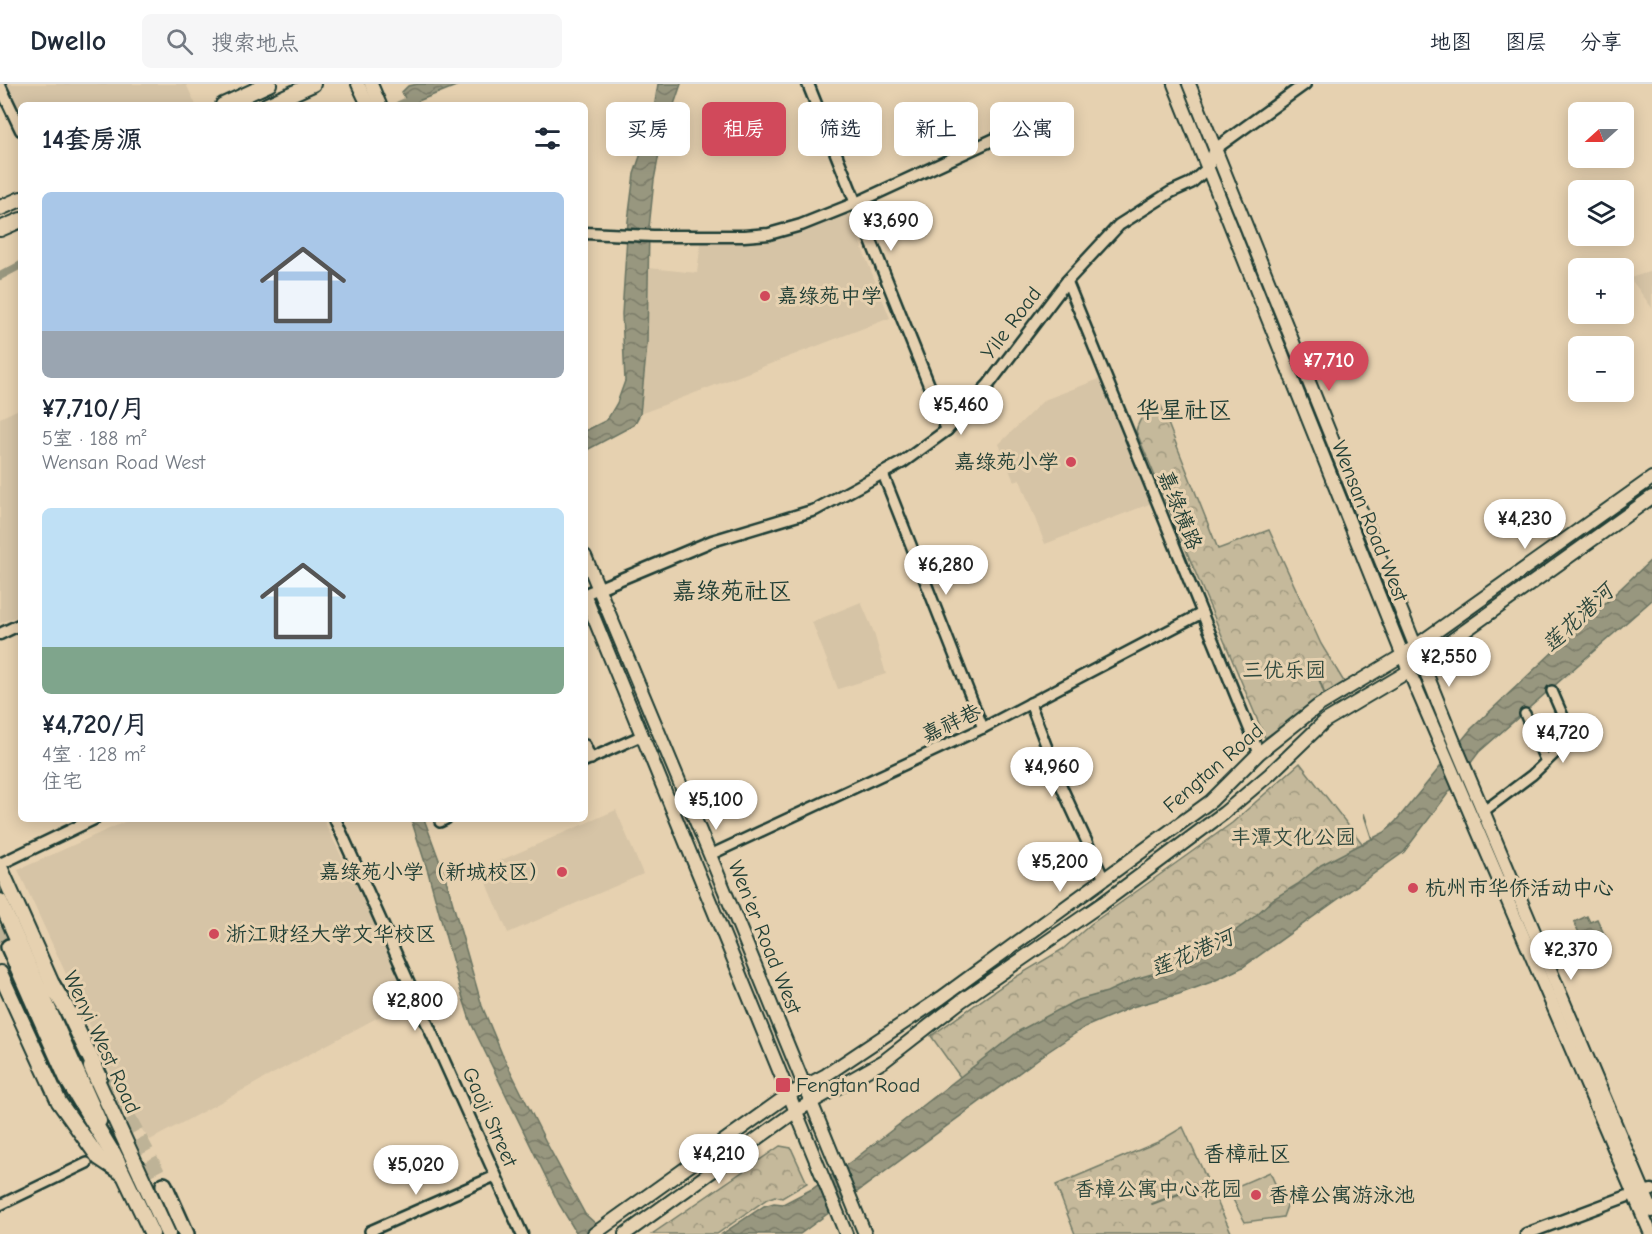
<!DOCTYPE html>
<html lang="zh">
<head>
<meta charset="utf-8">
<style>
	:root { --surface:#fff; --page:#f6f6f7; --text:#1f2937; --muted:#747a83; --line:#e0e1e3; --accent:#d1495b }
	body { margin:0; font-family:"Comic Neue","LXGW WenKai TC",sans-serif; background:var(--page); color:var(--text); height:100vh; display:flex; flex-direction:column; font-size:22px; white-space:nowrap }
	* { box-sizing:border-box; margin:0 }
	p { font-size:20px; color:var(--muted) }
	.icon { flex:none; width:33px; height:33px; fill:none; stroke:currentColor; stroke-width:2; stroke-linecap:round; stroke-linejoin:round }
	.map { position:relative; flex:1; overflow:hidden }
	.details { position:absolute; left:18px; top:18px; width:570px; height:720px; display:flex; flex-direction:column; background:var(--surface); border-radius:9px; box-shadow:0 3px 15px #0003 }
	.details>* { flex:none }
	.banner { position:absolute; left:606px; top:18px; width:570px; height:54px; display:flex; gap:12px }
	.needle { width:39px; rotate:249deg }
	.buttons { position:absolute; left:1568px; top:18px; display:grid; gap:12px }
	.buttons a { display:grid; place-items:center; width:66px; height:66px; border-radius:9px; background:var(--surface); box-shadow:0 3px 15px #0003; font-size:30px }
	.price { position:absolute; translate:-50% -51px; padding:0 14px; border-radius:21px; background:#fff; color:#222; font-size:20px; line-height:39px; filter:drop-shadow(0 2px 3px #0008) }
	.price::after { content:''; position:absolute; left:50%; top:36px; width:18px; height:14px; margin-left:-9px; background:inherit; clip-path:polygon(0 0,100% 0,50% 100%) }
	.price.on { background:var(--accent); color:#fff }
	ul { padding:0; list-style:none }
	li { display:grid; align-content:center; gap:12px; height:318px; padding:0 24px }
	li span { display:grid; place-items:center; height:186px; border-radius:9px; color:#555 }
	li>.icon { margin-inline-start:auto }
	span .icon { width:108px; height:108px; fill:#fffc; stroke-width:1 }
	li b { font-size:26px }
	h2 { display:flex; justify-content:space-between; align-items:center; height:72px; padding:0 24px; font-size:26px }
	.tag { padding:0 21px; border-radius:9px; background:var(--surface); box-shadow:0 3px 15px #0003; font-size:21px; line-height:54px }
	.tag.on { background:var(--accent); color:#fff }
	header { display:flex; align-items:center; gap:36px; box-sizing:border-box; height:84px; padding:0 30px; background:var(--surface); border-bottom:2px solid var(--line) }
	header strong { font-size:28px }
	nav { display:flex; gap:33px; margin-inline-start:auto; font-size:21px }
	.search { width:420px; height:54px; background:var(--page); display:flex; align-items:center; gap:15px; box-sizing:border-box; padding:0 21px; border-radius:9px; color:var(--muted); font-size:22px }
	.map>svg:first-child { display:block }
	.built { fill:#d6c4a6 }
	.forest { fill:url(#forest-crowns); stroke:#727b68; stroke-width:1.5 }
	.garden { fill:#c5b99b; stroke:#727b68; stroke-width:1.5 }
	.water { fill:url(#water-waves); stroke:#687361; stroke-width:1.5 }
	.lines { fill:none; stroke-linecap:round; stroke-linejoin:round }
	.stream { stroke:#687361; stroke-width:2 }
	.canal { stroke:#98977f; stroke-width:8 }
	.trunk-tunnel { stroke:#beb397; stroke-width:15; stroke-dasharray:15 8; stroke-linecap:butt }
	.minor-casing { stroke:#1f3d34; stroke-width:14 }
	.tertiary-casing { stroke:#1f3d34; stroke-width:15 }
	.secondary-casing { stroke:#1f3d34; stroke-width:16 }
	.primary-casing { stroke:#1f3d34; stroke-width:18 }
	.trunk-casing { stroke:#1f3d34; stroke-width:20 }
	.minor { stroke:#e6d1b0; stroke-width:9 }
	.tertiary { stroke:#e6d1b0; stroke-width:10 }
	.secondary { stroke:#e6d1b0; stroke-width:12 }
	.primary { stroke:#e6d1b0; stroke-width:14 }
	.trunk { stroke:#e6d1b0; stroke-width:15 }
	.poi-dot { fill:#d1495b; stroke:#e6d1b0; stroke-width:2 }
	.labels { text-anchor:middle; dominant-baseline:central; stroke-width:6; stroke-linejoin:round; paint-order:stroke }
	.poi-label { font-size:21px; fill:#1f3d34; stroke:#e6d1b0; text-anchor:start }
	.street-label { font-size:21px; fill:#1f3d34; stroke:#e6d1b0 }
	.park-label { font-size:21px; fill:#30493e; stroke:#e6d1b0 }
	.water-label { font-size:22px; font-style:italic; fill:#2b463c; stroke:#e6d1b0 }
	.neighbourhood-label { font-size:22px; fill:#1f3d34; stroke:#e6d1b0 }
	.quarter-label { font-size:24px; fill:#1f3d34; stroke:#e6d1b0 }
</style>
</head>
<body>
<header>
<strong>Dwello</strong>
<div class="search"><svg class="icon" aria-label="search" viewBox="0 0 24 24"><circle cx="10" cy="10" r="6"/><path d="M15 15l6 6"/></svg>搜索地点</div>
<nav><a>地图</a><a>图层</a><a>分享</a></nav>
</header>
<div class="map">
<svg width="1652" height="1150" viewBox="0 0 1652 1150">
	<defs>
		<pattern id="forest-crowns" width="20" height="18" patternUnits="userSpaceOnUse" patternTransform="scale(1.5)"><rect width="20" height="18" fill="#c5b99b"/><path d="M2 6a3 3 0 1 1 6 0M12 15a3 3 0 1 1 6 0" fill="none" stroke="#9f987f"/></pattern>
		<pattern id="water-waves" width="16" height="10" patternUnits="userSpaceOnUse" patternTransform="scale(1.5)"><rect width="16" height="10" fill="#98977f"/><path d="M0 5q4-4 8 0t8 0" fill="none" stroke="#7b7c69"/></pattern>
	</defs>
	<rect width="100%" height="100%" fill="#e6d1b0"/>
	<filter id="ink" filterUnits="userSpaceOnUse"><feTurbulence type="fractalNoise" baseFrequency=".0167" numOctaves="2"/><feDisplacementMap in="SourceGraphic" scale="12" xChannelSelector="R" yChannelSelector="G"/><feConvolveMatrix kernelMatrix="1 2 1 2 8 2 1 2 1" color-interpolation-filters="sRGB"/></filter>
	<g filter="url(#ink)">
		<g class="built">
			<polygon points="6,0 186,0 196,21 21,21 21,32"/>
			<polygon points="848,129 890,234 640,330 647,260 649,184 697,189 701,157 771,157 803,147"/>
			<polygon points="1652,187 1652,224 1630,194"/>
			<polygon points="1102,294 1152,419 1045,460 1020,396 1014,398 999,360 1044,316"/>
			<polygon points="21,324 21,531 0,539 0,334"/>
			<polygon points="861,518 873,546 886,590 838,605 812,538"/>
			<polygon points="616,726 643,790 508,849 481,785"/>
			<polygon points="131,735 323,735 412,915 150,1056 132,1033 18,786"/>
		</g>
		<g class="forest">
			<path d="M1161,322L1218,465L1269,446L1321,560L1346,601L1265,654L1136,347C1140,332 1146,327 1161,322Z"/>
			<polygon points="1300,679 1365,763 1226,861 963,997 931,952 1009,897 1063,865 1091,840 1232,739"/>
			<polygon points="1183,1043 1231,1148 1227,1150 1075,1150 1056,1101 1158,1058"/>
			<polygon points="780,1062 791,1064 807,1099 782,1114 775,1112 767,1115 717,1150 652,1150"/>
		</g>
		<polygon class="garden" points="1270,1088 1283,1118 1287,1117 1288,1119 1283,1133 1245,1138 1228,1106"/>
		<g class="water">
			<polygon points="418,0 461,0 408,21 402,8 408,2"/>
			<polygon points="658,0 681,0 661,59 654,96 649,144 647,260 640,330 634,341 585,367 585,347 607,336 617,319 625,297 622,230 628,137 634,90 652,37"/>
			<polygon points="1652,475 1652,516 1479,668 1404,768 1243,883 1214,897 1179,910 1132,923 1085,943 1046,969 800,1150 722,1150 764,1122 774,1119 783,1120 812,1105 856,1074 1019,947 1075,917 1107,908 1135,895 1169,885 1189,874 1232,849 1254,833 1273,815 1298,800 1321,781 1385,748 1396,737 1471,645"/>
			<polygon points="411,735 424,735 445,792 482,922 502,970 547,1060 585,1130 596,1140 602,1150 577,1150 559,1120 471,939 460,905 428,788"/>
			<polygon points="1587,832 1590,838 1597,835 1606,854 1586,864 1574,838"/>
		</g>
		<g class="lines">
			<g class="stream">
				<polyline points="1319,595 1326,614"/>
				<polyline points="1364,730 1372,755"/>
				<polyline points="1152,1120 1189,1106"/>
			</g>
			<g class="canal">
				<polyline points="399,21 415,14"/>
				<polyline points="0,192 21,181"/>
			</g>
			<g class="trunk-tunnel">
				<polyline points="0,842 9,863"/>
				<polyline points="55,916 93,1000"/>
				<polyline points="97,973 164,1101"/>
				<polyline points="63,998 89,1055"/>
			</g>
			<defs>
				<g id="minor">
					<polyline points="1067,197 1259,669"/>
					<polyline points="883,390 983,644"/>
					<polyline points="1030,619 1063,706 1104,795"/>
					<polyline points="1525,630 1546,678"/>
					<polyline points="585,661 591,675"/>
					<polyline points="585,677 643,651"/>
					<polyline points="1484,727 1532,691 1572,653 1552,607"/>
					<polyline points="440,738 446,735"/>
					<polyline points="710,771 983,644 1202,529"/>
					<polyline points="0,1121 87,1079"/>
					<polyline points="372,1150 370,1147 495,1092"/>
				</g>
				<g id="tertiary">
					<polyline points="808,0 947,346"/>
					<polyline points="0,2 21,46"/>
					<polyline points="585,149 653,152 744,152 769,150 801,141 856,119 1012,47"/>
					<polyline points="585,510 712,457 815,426 903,378 947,346 989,300 1067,197 1119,141 1171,108 1191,99 1208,84 1215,65 1305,0"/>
					<polyline points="0,550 21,540"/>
					<polyline points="335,735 522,1150"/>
					<polyline points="0,780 94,735"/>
					<polyline points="1526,1150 1633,1110 1652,1106"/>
				</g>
				<g id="secondary">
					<polyline points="358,0 368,21"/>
					<polyline points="371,0 380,21"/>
					<polyline points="1174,0 1409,587 1651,1150"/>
					<polyline points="1189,0 1454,658 1652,1127"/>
					<polyline points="585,472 710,771 865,1150"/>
					<polyline points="585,512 846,1150"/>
					<polyline points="594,1150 788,1011 826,991 941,914 1211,717 1259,669 1318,622 1403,571 1652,394"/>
					<polyline points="625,1150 796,1027 884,977 961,917 1103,819 1224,729 1270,690 1325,637 1409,587 1652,413"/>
				</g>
				<g id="primary">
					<polyline points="223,21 269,0"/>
					<polyline points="267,21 313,0"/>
					<polyline points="0,124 21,115"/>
					<polyline points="0,145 21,136"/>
					<polyline points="0,783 56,909"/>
					<polyline points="0,817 99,1037"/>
					<polyline points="0,889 59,1018 99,1074 123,1090"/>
					<polyline points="91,983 168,1150"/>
					<polyline points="113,1068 152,1150"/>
				</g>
				<g id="trunk">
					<polyline points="9,863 68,996 117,1077"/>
					<polyline points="52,901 69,929 99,992"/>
					<polyline points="164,1101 186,1150"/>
				</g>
			</defs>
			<use href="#minor" class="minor-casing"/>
			<use href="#tertiary" class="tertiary-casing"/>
			<use href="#secondary" class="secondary-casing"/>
			<use href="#primary" class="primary-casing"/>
			<use href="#trunk" class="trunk-casing"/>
			<use href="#minor" class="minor"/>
			<use href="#tertiary" class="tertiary"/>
			<use href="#secondary" class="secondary"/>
			<use href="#primary" class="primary"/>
			<use href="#trunk" class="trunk"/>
		</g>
	</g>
	<g class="poi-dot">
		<circle cx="765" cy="212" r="6"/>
		<circle cx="1071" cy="378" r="6"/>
		<circle cx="562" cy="788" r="6"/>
		<circle cx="1413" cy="804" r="6"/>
		<circle cx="214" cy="850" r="6"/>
		<rect x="775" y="993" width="16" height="16" rx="3"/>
		<circle cx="1256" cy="1111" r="6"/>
	</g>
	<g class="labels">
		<g class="poi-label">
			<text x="777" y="212">嘉绿苑中学</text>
			<text x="1059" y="378" text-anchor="end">嘉绿苑小学</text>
			<text x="550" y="788" text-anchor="end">嘉绿苑小学（新城校区）</text>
			<text x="1425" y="804">杭州市华侨活动中心</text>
			<text x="226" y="850">浙江财经大学文华校区</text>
			<text x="796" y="1001">Fengtan Road</text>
			<text x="1268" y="1111">香樟公寓游泳池</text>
		</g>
		<g class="street-label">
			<text transform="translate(1011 239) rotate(-53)">Yile Road</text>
			<text transform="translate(1180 426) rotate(68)">嘉绿横路</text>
			<text transform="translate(1370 437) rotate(68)">Wensan Road West</text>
			<text transform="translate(951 639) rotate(-25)">嘉祥巷</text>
			<text transform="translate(1213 684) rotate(-41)">Fengtan Road</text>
			<text transform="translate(765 853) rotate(68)">Wen'er Road West</text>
			<text transform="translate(102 958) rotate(65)">Wenyi West Road</text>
			<text transform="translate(490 1033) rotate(66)">Gaoji Street</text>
		</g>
		<g class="park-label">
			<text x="1284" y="586">三优乐园</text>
			<text x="1293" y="753">丰潭文化公园</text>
			<text x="1158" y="1105">香樟公寓中心花园</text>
		</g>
		<g class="water-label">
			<text transform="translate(1578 534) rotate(-43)">莲花港河</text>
			<text transform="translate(1192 869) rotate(-23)">莲花港河</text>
		</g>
		<g class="neighbourhood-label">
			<text x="1247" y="1070">香樟社区</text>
		</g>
		<g class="quarter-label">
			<text x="1184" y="326">华星社区</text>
			<text x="732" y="507">嘉绿苑社区</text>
		</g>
	</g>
</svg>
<div class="buttons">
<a><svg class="needle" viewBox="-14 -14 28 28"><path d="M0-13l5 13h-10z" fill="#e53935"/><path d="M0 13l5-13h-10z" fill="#747a83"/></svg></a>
<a><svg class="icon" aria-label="layers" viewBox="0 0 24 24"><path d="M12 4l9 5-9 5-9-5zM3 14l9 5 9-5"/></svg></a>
<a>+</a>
<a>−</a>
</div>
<b class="price" style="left:891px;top:168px">¥3,690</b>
<b class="price on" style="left:1329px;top:308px">¥7,710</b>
<b class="price" style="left:961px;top:352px">¥5,460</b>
<b class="price" style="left:1525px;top:466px">¥4,230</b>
<b class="price" style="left:946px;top:512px">¥6,280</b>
<b class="price" style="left:1449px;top:604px">¥2,550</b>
<b class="price" style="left:1563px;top:680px">¥4,720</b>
<b class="price" style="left:1052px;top:714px">¥4,960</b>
<b class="price" style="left:716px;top:747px">¥5,100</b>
<b class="price" style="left:1060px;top:809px">¥5,200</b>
<b class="price" style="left:1571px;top:897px">¥2,370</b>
<b class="price" style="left:415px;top:948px">¥2,800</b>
<b class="price" style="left:719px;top:1101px">¥4,210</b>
<b class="price" style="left:416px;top:1112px">¥5,020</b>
<div class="banner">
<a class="tag">买房</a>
<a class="tag on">租房</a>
<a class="tag">筛选</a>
<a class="tag">新上</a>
<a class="tag">公寓</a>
</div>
<section class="details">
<h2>14套房源<svg class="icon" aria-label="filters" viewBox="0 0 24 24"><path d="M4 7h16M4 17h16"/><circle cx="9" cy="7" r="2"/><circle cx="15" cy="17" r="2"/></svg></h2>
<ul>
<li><span style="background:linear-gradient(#a9c7e8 75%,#9aa5b1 0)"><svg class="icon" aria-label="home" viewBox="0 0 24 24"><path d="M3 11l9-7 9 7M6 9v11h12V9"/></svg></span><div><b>¥7,710/月</b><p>5室 · 188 m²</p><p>Wensan Road West</p></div></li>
<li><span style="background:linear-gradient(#bfe0f5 75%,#7fa58c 0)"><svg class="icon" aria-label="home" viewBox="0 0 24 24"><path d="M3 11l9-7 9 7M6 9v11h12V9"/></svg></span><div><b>¥4,720/月</b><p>4室 · 128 m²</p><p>住宅</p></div></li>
</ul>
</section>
</div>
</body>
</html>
